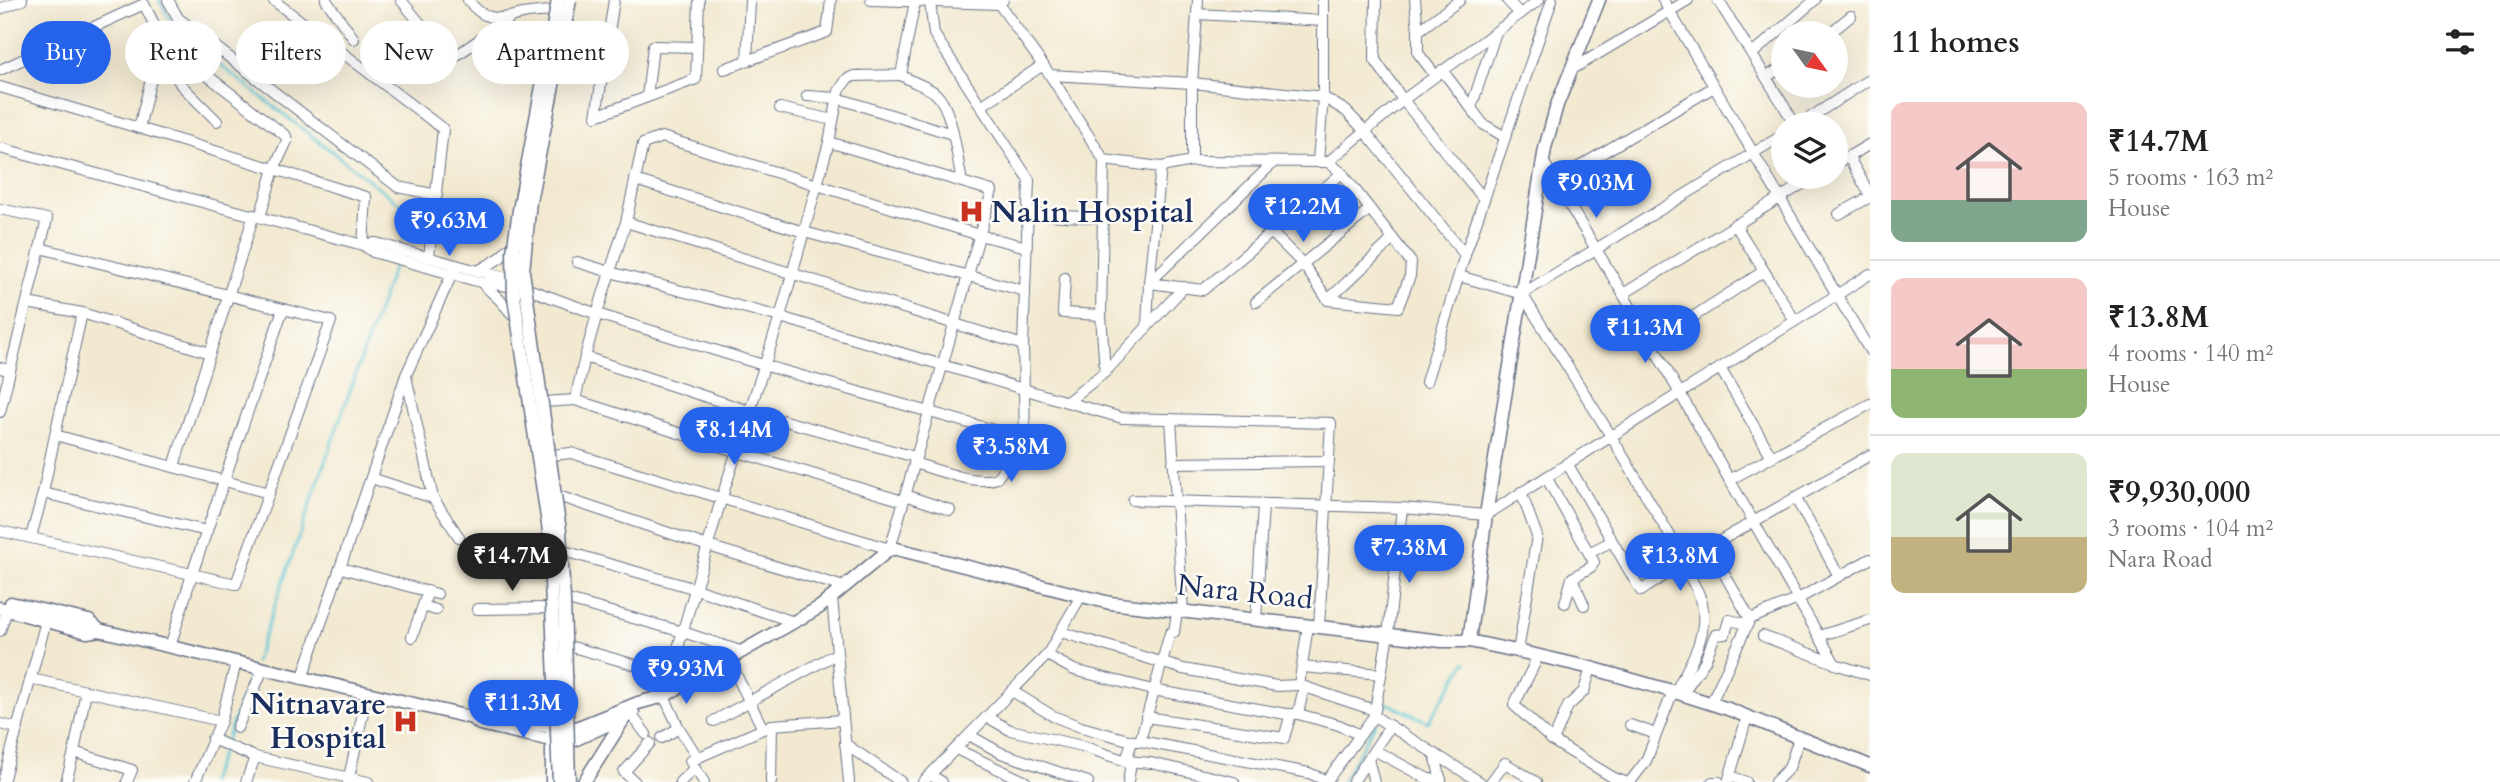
<!DOCTYPE html>
<html lang="en">
<head>
<meta charset="utf-8">
<style>
	:root { --surface:#fff; --page:#f2f2f2; --text:#222; --muted:#767676; --line:#e0e0e0; --accent:#2563eb }
	body { margin:0; font-family:Cardo,serif; background:var(--page); color:var(--text); height:100vh; display:flex; flex-direction:column; font-size:26px; white-space:nowrap }
	* { box-sizing:border-box; margin:0 }
	p { font-size:23px; color:var(--muted) }
	.icon { flex:none; width:38px; height:38px; fill:none; stroke:currentColor; stroke-width:2; stroke-linecap:round; stroke-linejoin:round }
	.map { position:relative; flex:1; overflow:hidden }
	.details { display:flex; flex-direction:column; background:var(--surface); width:630px }
	.details>* { flex:none }
	.top-card { position:absolute; left:21px; top:21px; width:665px; height:63px; display:flex; gap:14px }
	.needle { width:46px; rotate:123deg }
	.buttons { position:absolute; left:1771px; top:21px; display:grid; gap:14px }
	.buttons a { display:grid; place-items:center; width:77px; height:77px; border-radius:50%; background:var(--surface); box-shadow:0 7px 28px #0002; font-size:35px }
	.price { position:absolute; translate:-50% -60px; padding:0 16px; border-radius:24px; background:var(--accent); color:#fff; font-size:23px; line-height:46px; filter:drop-shadow(0 2px 4px #0008) }
	.price::after { content:''; position:absolute; left:50%; top:42px; width:21px; height:16px; margin-left:-10px; background:inherit; clip-path:polygon(0 0,100% 0,50% 100%) }
	.price.selected { background:#222; color:#fff }
	ul { padding:0; list-style:none }
	li { display:flex; align-items:center; gap:21px; height:175px; padding:0 21px }
	li+li { border-top:2px solid var(--line) }
	li span { display:grid; place-items:center; flex:none; width:196px; height:140px; border-radius:14px; color:#555 }
	li>.icon { margin-inline-start:auto }
	span .icon { width:84px; height:84px; fill:#fffc; stroke-width:1 }
	li b { font-size:30px }
	h2 { display:flex; justify-content:space-between; align-items:center; height:84px; padding:0 21px; font-size:30px }
	.tag { padding:0 24px; border-radius:32px; background:var(--surface); box-shadow:0 7px 28px #0002; font-size:24px; line-height:63px }
	.tag.selected { background:var(--accent); color:#fff }
	main { display:flex; flex:1; min-height:0 }
	.map>svg:first-child { display:block }
	.lines { fill:none; stroke-linecap:round; stroke-linejoin:round }
	.stream { stroke:#5bc5d5; stroke-width:2.5 }
	.minor-casing { stroke:#667086; stroke-width:12 }
	.major-casing { stroke:#667086; stroke-width:15 }
	.minor { stroke:#fff; stroke-width:10 }
	.major { stroke:#fff; stroke-width:12 }
	.rail { stroke:#1b2f5e; stroke-width:2.5 }
	.major-bridge-casing { stroke:#667086; stroke-width:15; stroke-linecap:butt }
	.major-bridge { stroke:#fff; stroke-width:12 }
	.labels { text-anchor:middle; dominant-baseline:central; stroke-width:5; stroke-linejoin:round; paint-order:stroke }
	.poi-label { font-size:30px; font-weight:bold; fill:#1b2f5e; stroke:#fdfcf7; text-anchor:start }
	.street-label { font-size:30px; fill:#1b2f5e; stroke:#fdfcf7 }
</style>
</head>
<body>
<main>
<div class="map">
<svg width="1870" height="782" viewBox="0 0 1870 782">
	<rect width="100%" height="100%" fill="#fdfcf7"/>
	<filter id="ink" filterUnits="userSpaceOnUse"><feTurbulence type="fractalNoise" baseFrequency=".0143" numOctaves="2"/><feDisplacementMap in="SourceGraphic" scale="14" xChannelSelector="R" yChannelSelector="G"/><feConvolveMatrix kernelMatrix="1 2 1 2 8 2 1 2 1" color-interpolation-filters="sRGB"/></filter>
	<filter id="wash" filterUnits="userSpaceOnUse"><feTurbulence type="fractalNoise" baseFrequency=".00686" numOctaves="4" result="noise"/><feDisplacementMap in="SourceGraphic" scale="28" xChannelSelector="R" yChannelSelector="G"/><feGaussianBlur stdDeviation="1.57" result="paint"/><feColorMatrix in="noise" values="0 0 0 0 0 0 0 0 0 0 0 0 0 0 0 0 0 1.4 0 .05"/><feComposite in="paint" operator="in"/></filter>
	<g filter="url(#wash)">
		<rect width="100%" height="100%" fill="#f2e9d0"/>
		<g class="lines">
			<g class="stream">
				<polyline points="159,0 178,33 408,210 409,221 403,240"/>
				<polyline points="255,662 395,262"/>
				<polyline points="1380,715 1387,703 1428,722 1466,662"/>
				<polyline points="226,740 252,671"/>
				<polyline points="210,782 224,746"/>
				<polyline points="1342,782 1377,721"/>
			</g>
		</g>
	</g>
	<g filter="url(#ink)">
		<g class="lines">
			<defs>
				<g id="minor">
					<polyline points="168,0 178,18 398,187 437,195"/>
					<polyline points="273,0 443,129 429,257"/>
					<polyline points="326,0 354,39"/>
					<polyline points="401,0 450,60 509,19"/>
					<path d="M468,0C482,19 496,21 518,15C528,12 541,12 552,11"/>
					<polyline points="614,0 596,116 696,79 699,0"/>
					<polyline points="871,0 999,4"/>
					<polyline points="1003,0 999,4 1050,75 1192,83 1323,97 1346,111 1364,130 1465,255"/>
					<polyline points="1376,0 1375,60 1403,100 1484,199"/>
					<polyline points="1415,0 1418,31"/>
					<polyline points="1507,0 1520,14"/>
					<polyline points="1663,0 1870,351"/>
					<polyline points="1718,0 1795,124"/>
					<polyline points="0,9 22,0"/>
					<polyline points="1197,14 1323,21"/>
					<polyline points="1830,33 1851,16"/>
					<polyline points="157,54 164,58 172,54 182,56 286,136 287,141 274,169 260,217"/>
					<polyline points="1752,54 1815,0"/>
					<polyline points="165,57 181,85 217,121"/>
					<polyline points="747,61 750,0"/>
					<polyline points="724,69 827,32 831,0"/>
					<polyline points="0,70 144,4 161,38 139,128 0,87"/>
					<polyline points="1442,70 1471,108 1496,32"/>
					<polyline points="1571,70 1688,0"/>
					<path d="M901,75C911,82 929,87 935,93C953,108 957,159 962,182"/>
					<polyline points="1050,75 1104,160 1161,167 1192,161 1328,162 1403,100 1539,0"/>
					<polyline points="1435,75 1418,53 1418,31 1460,0"/>
					<polyline points="1766,77 1783,67"/>
					<polyline points="807,96 837,98 952,134"/>
					<polyline points="647,97 653,46 696,47"/>
					<polyline points="981,106 1043,65"/>
					<polyline points="780,108 833,120"/>
					<polyline points="1471,108 1483,124 1505,137"/>
					<polyline points="1800,124 1870,79"/>
					<polyline points="139,128 366,197 363,245"/>
					<polyline points="0,148 363,245 373,252 480,282 528,289 597,314 610,272 780,317 1067,402 1105,372 1101,315 1104,160"/>
					<polyline points="1848,156 1870,195"/>
					<polyline points="1192,161 1192,83 1198,0"/>
					<polyline points="1543,161 1623,294"/>
					<polyline points="1318,162 1323,97 1323,0"/>
					<polyline points="1836,164 1870,144"/>
					<polyline points="1161,167 1149,283 1274,162"/>
					<polyline points="1814,177 1623,294 1835,664 1870,675"/>
					<polyline points="635,180 804,232 1025,291"/>
					<polyline points="1555,181 1714,87"/>
					<polyline points="0,209 47,219 40,248"/>
					<polyline points="1028,214 1102,218"/>
					<polyline points="1839,214 1870,197"/>
					<polyline points="626,222 643,144 662,137 979,235 1027,247"/>
					<polyline points="1735,224 1795,321"/>
					<polyline points="1271,232 1303,264 1328,300 1398,307 1410,276 1411,262 1342,173 1328,162"/>
					<polyline points="363,245 376,243 478,271 508,278 519,277"/>
					<polyline points="577,262 610,272 626,222 1023,345 1029,180 934,34 930,2"/>
					<polyline points="478,271 500,258 508,249"/>
					<polyline points="1459,276 1522,294 1611,436 1685,561 1870,455"/>
					<polyline points="1065,278 1063,313 1101,315"/>
					<polyline points="483,284 499,299 512,314"/>
					<polyline points="1522,294 1783,135"/>
					<polyline points="1328,300 1393,239"/>
					<polyline points="1256,302 1370,209"/>
					<polyline points="27,303 82,313"/>
					<polyline points="1147,327 1149,283 1203,290 1342,173"/>
					<polyline points="1651,344 1764,271"/>
					<polyline points="210,353 254,215"/>
					<polyline points="585,357 597,314 763,365 1025,439 1023,345"/>
					<polyline points="0,368 10,370"/>
					<polyline points="1720,368 1772,457"/>
					<polyline points="1105,372 1184,287"/>
					<polyline points="406,376 433,498 459,537"/>
					<polyline points="1426,382 1465,255 1552,0"/>
					<polyline points="575,400 585,357 749,411 915,457"/>
					<polyline points="544,402 575,400 738,452 903,501"/>
					<polyline points="1067,402 1122,418 1331,423 1319,627"/>
					<polyline points="0,412 40,248 331,321 236,584 0,531"/>
					<polyline points="1171,419 1183,613"/>
					<polyline points="55,435 43,493 207,531"/>
					<polyline points="543,456 571,453 890,549 992,191 829,142"/>
					<path d="M914,463C934,469 978,486 997,478L1025,439"/>
					<polyline points="1173,463 1329,461"/>
					<polyline points="1567,463 1641,591 1685,561"/>
					<polyline points="174,466 210,353 82,313 55,435 269,493"/>
					<polyline points="1546,477 1594,562 1591,567 1572,578 1584,605"/>
					<polyline points="371,478 433,498"/>
					<polyline points="1729,480 1870,404"/>
					<polyline points="905,495 950,510"/>
					<polyline points="558,496 708,546 844,587"/>
					<polyline points="1795,497 1839,576"/>
					<polyline points="1133,500 1402,508"/>
					<polyline points="31,537 43,493"/>
					<polyline points="1709,547 1750,619"/>
					<polyline points="564,551 696,589 794,622"/>
					<polyline points="1589,553 1612,541"/>
					<polyline points="341,568 437,594"/>
					<polyline points="832,598 849,782"/>
					<polyline points="568,600 683,632 743,652"/>
					<polyline points="1565,603 1572,578"/>
					<polyline points="423,606 436,610"/>
					<polyline points="477,609 548,608"/>
					<polyline points="1256,620 1263,505"/>
					<polyline points="1308,626 1299,685 1374,710"/>
					<polyline points="0,631 7,610"/>
					<polyline points="1061,632 1183,669 1277,686 1299,685"/>
					<polyline points="1763,636 1834,663"/>
					<polyline points="1819,636 1870,620"/>
					<polyline points="412,637 428,591"/>
					<polyline points="569,646 671,675"/>
					<polyline points="170,647 192,574 283,309"/>
					<polyline points="1518,651 1537,536 1521,492"/>
					<polyline points="1047,655 1074,670 1153,690 1286,714 1298,714 1304,687"/>
					<polyline points="1536,655 1534,665 1514,705 1553,741 1614,778 1625,782"/>
					<polyline points="729,660 763,729"/>
					<polyline points="1302,667 1381,674"/>
					<polyline points="31,679 86,691"/>
					<polyline points="302,679 406,375 456,265"/>
					<polyline points="1012,691 1053,716 1081,727 1132,741"/>
					<path d="M1675,692C1690,664 1709,635 1702,603C1699,590 1688,575 1682,563"/>
					<polyline points="1682,694 1705,661 1715,635 1725,634 1729,620 1747,624"/>
					<polyline points="1711,703 1750,619 1798,599 1870,559"/>
					<polyline points="631,714 646,734"/>
					<polyline points="1298,714 1339,725 1360,735"/>
					<polyline points="987,717 1010,730 1082,746 1126,761 1151,763 1234,782"/>
					<polyline points="1146,717 1284,738 1291,714"/>
					<polyline points="714,721 836,654"/>
					<polyline points="0,724 18,728"/>
					<polyline points="772,725 843,720"/>
					<polyline points="1630,725 1656,734"/>
					<polyline points="237,728 263,669"/>
					<polyline points="969,735 1001,753 1088,782"/>
					<polyline points="662,738 679,728"/>
					<polyline points="212,739 255,757 368,782"/>
					<polyline points="1140,741 1309,773 1327,781"/>
					<polyline points="1553,741 1568,706 1584,691 1591,668"/>
					<polyline points="845,744 901,782"/>
					<polyline points="956,749 1026,782"/>
					<polyline points="1374,750 1428,779 1441,779"/>
					<polyline points="74,752 86,691 221,721"/>
					<polyline points="1435,754 1480,782"/>
					<polyline points="698,758 679,728 664,696 721,500 780,317 829,142 839,91 847,79 854,76 901,75 915,1"/>
					<polyline points="1368,759 1374,782"/>
					<polyline points="930,775 942,782"/>
					<polyline points="1730,776 1746,782"/>
					<polyline points="3,782 47,617"/>
					<polyline points="66,782 74,752 132,770 127,782"/>
					<polyline points="195,782 221,721 236,663"/>
					<polyline points="246,782 255,757"/>
					<polyline points="348,782 367,694"/>
					<polyline points="635,782 624,772 650,743"/>
					<polyline points="680,782 695,768"/>
					<polyline points="704,782 690,761 772,725 771,782"/>
					<polyline points="923,782 1047,655 1081,596"/>
					<polyline points="1128,782 1131,763 1126,761 1132,741 1140,741 1170,633 1174,632 1177,612"/>
					<polyline points="1326,782 1374,716"/>
					<polyline points="1353,782 1390,726"/>
					<polyline points="1441,782 1435,754 1374,716 1388,634 1402,508 1486,515 1870,274"/>
					<polyline points="1491,782 1505,763 1536,782"/>
					<polyline points="1630,782 1646,761 1673,691"/>
					<polyline points="1712,782 1719,782"/>
					<polyline points="1728,782 1747,717"/>
					<polyline points="1775,782 1789,768 1799,738"/>
				</g>
				<g id="major">
					<polyline points="11,603 89,621 99,630"/>
					<polyline points="0,608 87,632 99,630 452,713 472,718 480,724 551,740 572,741 633,713"/>
					<polyline points="1469,641 1486,515 1545,148 1557,105 1599,0"/>
					<polyline points="472,718 481,716 571,730 638,703 664,696 820,607 890,549 897,549 1110,603 1442,641 1469,641 1531,654 1591,668 1675,692 1728,709 1870,766"/>
					<polyline points="525,724 539,718 551,709"/>
					<polyline points="552,730 552,782"/>
					<polyline points="584,782 625,717"/>
				</g>
			</defs>
			<use href="#minor" class="minor-casing"/>
			<use href="#major" class="major-casing"/>
			<use href="#minor" class="minor"/>
			<use href="#major" class="major"/>
			<polyline class="rail" points="562,782 557,589 554,538 548,490 520,317 516,277 517,233 562,0"/>
			<defs>
				<g id="major-bridge">
					<polyline points="558,0 519,210 513,252 514,297 549,531 559,782"/>
					<polyline points="569,782 564,600 560,531 523,271 530,201 570,0"/>
				</g>
			</defs>
			<use href="#major-bridge" class="major-bridge-casing"/>
			<use href="#major-bridge" class="major-bridge"/>
		</g>
	</g>
	<defs>
		<symbol id="hospital-bare" viewBox="-9 -9 18 18"><path d="M-5-5h3v3.5h4V-5h3V5h-3V1.5h-4V5h-3Z" fill="#c8321e" stroke="#fdfcf7" stroke-width="2.5" paint-order="stroke"/></symbol>
	</defs>
	<g fill-rule="evenodd">
		<use href="#hospital-bare" x="954" y="194" width="35" height="35"/>
		<use href="#hospital-bare" x="388" y="704" width="35" height="35"/>
	</g>
	<g class="labels">
		<g class="poi-label">
			<text x="991" y="212">Nalin Hospital</text>
			<text x="386" y="704" text-anchor="end">Nitnavare<tspan x="386" dy="34">Hospital</tspan></text>
		</g>
		<g class="street-label">
			<text transform="translate(1245 592) rotate(6)">Nara Road</text>
		</g>
	</g>
</svg>
<div class="buttons">
<a><svg class="needle" viewBox="-14 -14 28 28"><path d="M0-13l5 13h-10z" fill="#e53935"/><path d="M0 13l5-13h-10z" fill="#767676"/></svg></a>
<a><svg class="icon" aria-label="layers" viewBox="0 0 24 24"><path d="M12 4l9 5-9 5-9-5zM3 14l9 5 9-5"/></svg></a>
</div>
<b class="price" style="left:1596px;top:220px">₹9.03M</b>
<b class="price" style="left:1303px;top:244px">₹12.2M</b>
<b class="price" style="left:449px;top:258px">₹9.63M</b>
<b class="price" style="left:1645px;top:365px">₹11.3M</b>
<b class="price" style="left:734px;top:467px">₹8.14M</b>
<b class="price" style="left:1011px;top:484px">₹3.58M</b>
<b class="price" style="left:1409px;top:585px">₹7.38M</b>
<b class="price selected" style="left:512px;top:593px">₹14.7M</b>
<b class="price" style="left:1680px;top:593px">₹13.8M</b>
<b class="price" style="left:686px;top:706px">₹9.93M</b>
<b class="price" style="left:523px;top:740px">₹11.3M</b>
<div class="top-card">
<a class="tag selected">Buy</a>
<a class="tag">Rent</a>
<a class="tag">Filters</a>
<a class="tag">New</a>
<a class="tag">Apartment</a>
</div>
</div>
<section class="details">
<h2>11 homes<svg class="icon" aria-label="filters" viewBox="0 0 24 24"><path d="M4 7h16M4 17h16"/><circle cx="9" cy="7" r="2"/><circle cx="15" cy="17" r="2"/></svg></h2>
<ul>
<li><span style="background:linear-gradient(#f6c9c9 70%,#7fa58c 0)"><svg class="icon" aria-label="home" viewBox="0 0 24 24"><path d="M3 11l9-7 9 7M6 9v11h12V9"/></svg></span><div><b>₹14.7M</b><p>5 rooms · 163 m²</p><p>House</p></div></li>
<li><span style="background:linear-gradient(#f6c9c9 65%,#8fb573 0)"><svg class="icon" aria-label="home" viewBox="0 0 24 24"><path d="M3 11l9-7 9 7M6 9v11h12V9"/></svg></span><div><b>₹13.8M</b><p>4 rooms · 140 m²</p><p>House</p></div></li>
<li><span style="background:linear-gradient(#dfe7d0 60%,#c2b280 0)"><svg class="icon" aria-label="home" viewBox="0 0 24 24"><path d="M3 11l9-7 9 7M6 9v11h12V9"/></svg></span><div><b>₹9,930,000</b><p>3 rooms · 104 m²</p><p>Nara Road</p></div></li>
</ul>
</section>
</main>
</body>
</html>
